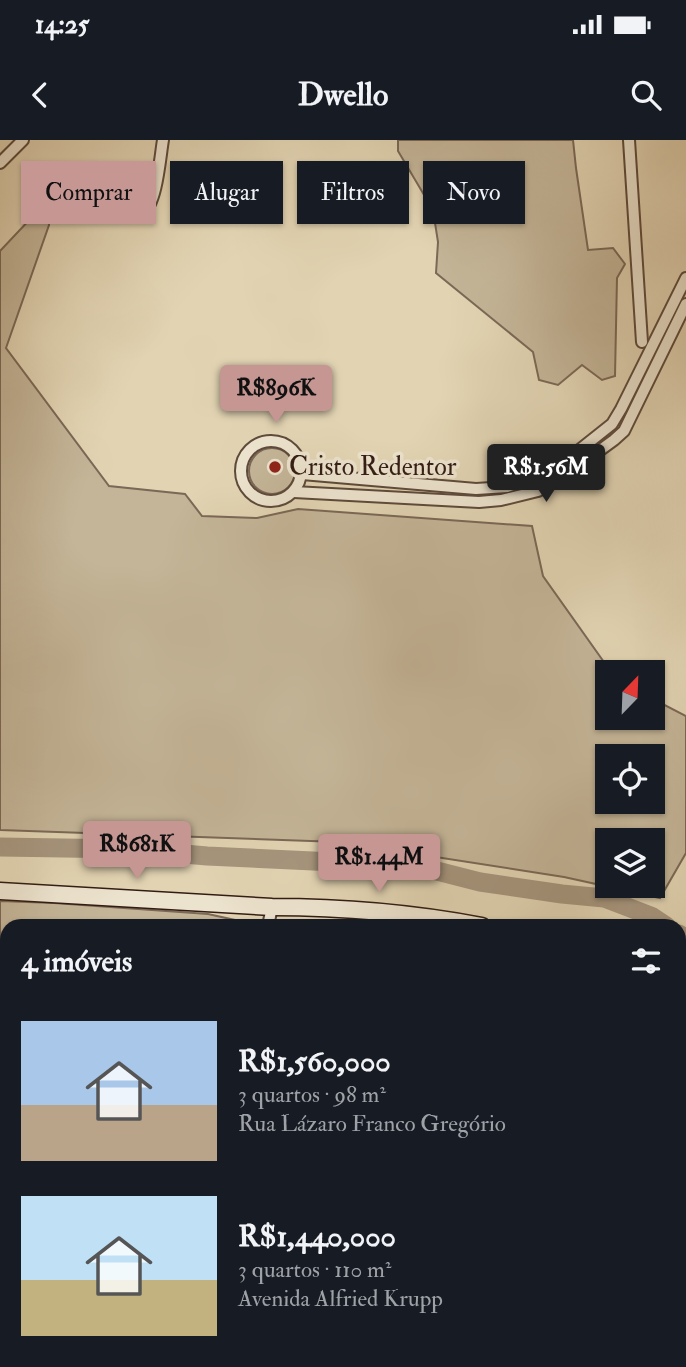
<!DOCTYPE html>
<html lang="pt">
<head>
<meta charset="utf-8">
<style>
	:root { --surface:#171b24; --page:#20242c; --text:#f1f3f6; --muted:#9ea1a6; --accent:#c59692 }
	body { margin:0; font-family:"IM FELL Double Pica",serif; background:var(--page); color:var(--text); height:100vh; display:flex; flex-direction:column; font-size:26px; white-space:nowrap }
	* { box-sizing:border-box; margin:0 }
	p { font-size:23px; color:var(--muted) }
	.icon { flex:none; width:38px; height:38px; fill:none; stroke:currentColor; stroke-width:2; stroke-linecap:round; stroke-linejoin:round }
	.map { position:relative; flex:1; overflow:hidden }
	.drawer { position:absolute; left:0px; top:779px; width:686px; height:450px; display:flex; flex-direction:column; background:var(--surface); border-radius:21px 21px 0 0; box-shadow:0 2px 5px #0004 }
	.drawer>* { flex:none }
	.hud { position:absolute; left:21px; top:21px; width:644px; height:63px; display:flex; gap:14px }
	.needle { width:46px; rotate:23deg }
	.buttons { position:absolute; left:595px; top:520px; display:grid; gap:14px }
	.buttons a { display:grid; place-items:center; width:70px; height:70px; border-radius:0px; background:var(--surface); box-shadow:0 2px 5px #0004; font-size:35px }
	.price { position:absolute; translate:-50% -60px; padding:0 16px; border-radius:7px; background:var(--accent); color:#111; font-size:23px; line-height:46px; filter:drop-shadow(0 2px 4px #0008) }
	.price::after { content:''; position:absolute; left:50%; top:42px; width:21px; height:16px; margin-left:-10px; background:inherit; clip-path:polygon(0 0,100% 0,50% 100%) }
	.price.on { background:#222; color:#fff }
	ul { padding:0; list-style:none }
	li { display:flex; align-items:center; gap:21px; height:175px; padding:0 21px }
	li span { display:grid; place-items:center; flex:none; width:196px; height:140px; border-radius:0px; color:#555 }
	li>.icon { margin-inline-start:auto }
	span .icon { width:84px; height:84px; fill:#fffc; stroke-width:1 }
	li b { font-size:30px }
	h2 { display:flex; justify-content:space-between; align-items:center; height:84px; padding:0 21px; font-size:30px }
	.chip { padding:0 24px; border-radius:0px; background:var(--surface); box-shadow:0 2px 5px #0004; font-size:24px; line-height:63px }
	.chip.on { background:var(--accent); color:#111 }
	.status { display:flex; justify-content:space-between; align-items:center; height:49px; padding:0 35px; background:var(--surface); direction:ltr }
	.status svg { height:19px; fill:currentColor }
	header { display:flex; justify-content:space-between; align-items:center; height:91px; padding:0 21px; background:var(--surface); font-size:32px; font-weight:800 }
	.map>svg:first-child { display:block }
	.green { fill:#c4b598; stroke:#7b6856; stroke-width:2; fill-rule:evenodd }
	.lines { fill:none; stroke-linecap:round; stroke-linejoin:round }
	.river { stroke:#a6957d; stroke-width:19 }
	.minor-casing { stroke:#5e4a3b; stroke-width:14 }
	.tertiary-casing { stroke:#5e4a3b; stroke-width:18 }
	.secondary-casing { stroke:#321c13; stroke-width:19 }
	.minor { stroke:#ece3ce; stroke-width:10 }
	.tertiary { stroke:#ece3ce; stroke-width:14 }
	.secondary { stroke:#ece3ce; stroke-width:16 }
	.poi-dot { fill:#8f2418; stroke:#ece3ce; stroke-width:2.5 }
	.labels { text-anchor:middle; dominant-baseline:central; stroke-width:7; stroke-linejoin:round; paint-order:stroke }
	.poi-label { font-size:26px; fill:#321c13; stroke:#ece3ce; text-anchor:start }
</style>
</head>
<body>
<div class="status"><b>14:25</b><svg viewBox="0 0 49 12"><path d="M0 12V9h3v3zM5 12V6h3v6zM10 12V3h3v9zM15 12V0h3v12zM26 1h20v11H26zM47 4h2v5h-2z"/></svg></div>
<header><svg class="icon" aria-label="back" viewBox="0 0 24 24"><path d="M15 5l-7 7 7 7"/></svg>Dwello<svg class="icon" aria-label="search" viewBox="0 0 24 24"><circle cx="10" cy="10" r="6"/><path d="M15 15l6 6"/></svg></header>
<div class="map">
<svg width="686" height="1227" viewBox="0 0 686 1227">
	<rect width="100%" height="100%" fill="#e2d4b3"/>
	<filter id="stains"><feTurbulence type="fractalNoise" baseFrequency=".00286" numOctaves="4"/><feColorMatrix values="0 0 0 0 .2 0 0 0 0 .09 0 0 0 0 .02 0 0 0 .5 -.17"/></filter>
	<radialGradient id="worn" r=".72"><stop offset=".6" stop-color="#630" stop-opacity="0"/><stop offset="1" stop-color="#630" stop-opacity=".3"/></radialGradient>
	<g class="green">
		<polygon points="398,0 573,0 576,28 588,110 613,108 625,124 617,138 615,236 602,240 582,225 558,245 539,240 533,212 436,133 438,102 433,70 398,11"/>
		<path d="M49,59V85L6,208L109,346L185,354L202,376L257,378L298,369L532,386L543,436L611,532H607V578H653V559L686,576V713L660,758L564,737L339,702L0,690V111ZM653,616V662H607V616ZM607,700H653V746H607Z"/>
		<circle cx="272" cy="331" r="23"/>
		<polygon points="0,761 54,763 208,774 235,780 243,786 7,786 7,1222 82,1222 80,1227 0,1227"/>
	</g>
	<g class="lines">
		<g class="river">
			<polyline points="0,707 128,709 207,716 377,724 433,730 480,742 562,754 604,758 651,776 666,786"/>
			<polyline points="679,794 686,799"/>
		</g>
		<defs>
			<g id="minor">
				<polyline points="629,0 642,202"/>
				<polyline points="0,23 23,0"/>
				<path d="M66,73C80,74 133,79 143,73C157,64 160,17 163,0"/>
				<circle cx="271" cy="331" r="30"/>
				<polyline points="302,334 476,349 507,347 530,339 573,315 612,284 621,269 686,138"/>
				<polyline points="294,352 479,362 501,360 538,351 577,327 614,300 624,291 686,164"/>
				<polyline points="268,786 272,767"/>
				<polyline points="679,1074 686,1075"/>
				<polyline points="679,1183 686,1185"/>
				<polyline points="81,1227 82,1222"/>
				<polyline points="158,1227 159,1222"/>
				<polyline points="241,1227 245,1222"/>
				<polyline points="371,1227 371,1222"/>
				<polyline points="483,1227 483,1222"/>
				<polyline points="582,1227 582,1222"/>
			</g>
			<polyline id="tertiary" points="679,829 686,821"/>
			<g id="secondary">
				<path d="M0,751L272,767C342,767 413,773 482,786"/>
				<polyline points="679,930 686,938"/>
				<polyline points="679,960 686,967"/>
			</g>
		</defs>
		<use href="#minor" class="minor-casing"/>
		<use href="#tertiary" class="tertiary-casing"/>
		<use href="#secondary" class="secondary-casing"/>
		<use href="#minor" class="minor"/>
		<use href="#tertiary" class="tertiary"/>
		<use href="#secondary" class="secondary"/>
	</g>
	<circle class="poi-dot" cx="275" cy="327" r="7"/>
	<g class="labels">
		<g class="poi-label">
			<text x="289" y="327">Cristo Redentor</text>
		</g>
	</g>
	<rect width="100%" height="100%" filter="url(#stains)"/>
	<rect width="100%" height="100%" fill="url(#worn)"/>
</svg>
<div class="buttons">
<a><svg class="needle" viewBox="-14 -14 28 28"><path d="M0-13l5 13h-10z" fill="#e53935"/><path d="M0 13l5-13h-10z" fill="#9ea1a6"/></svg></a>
<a><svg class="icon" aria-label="locate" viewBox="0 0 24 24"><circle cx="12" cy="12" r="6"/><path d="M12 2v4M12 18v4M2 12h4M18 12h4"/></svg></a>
<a><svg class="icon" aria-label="layers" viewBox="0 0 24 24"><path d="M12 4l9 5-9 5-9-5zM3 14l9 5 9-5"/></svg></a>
</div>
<b class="price" style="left:276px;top:285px">R$896K</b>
<b class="price on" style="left:546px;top:364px">R$1.56M</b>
<b class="price" style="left:137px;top:741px">R$681K</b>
<b class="price" style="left:379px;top:754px">R$1.44M</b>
<div class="hud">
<a class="chip on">Comprar</a>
<a class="chip">Alugar</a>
<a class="chip">Filtros</a>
<a class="chip">Novo</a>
</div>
<section class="drawer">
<h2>4 imóveis<svg class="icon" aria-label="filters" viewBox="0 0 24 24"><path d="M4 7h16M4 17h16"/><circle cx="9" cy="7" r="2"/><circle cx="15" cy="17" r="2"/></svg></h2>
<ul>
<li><span style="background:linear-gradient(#a9c7e8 60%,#b9a48a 0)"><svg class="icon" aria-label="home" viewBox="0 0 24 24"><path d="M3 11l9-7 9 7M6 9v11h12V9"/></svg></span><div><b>R$1,560,000</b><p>3 quartos · 98 m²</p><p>Rua Lázaro Franco Gregório</p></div></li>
<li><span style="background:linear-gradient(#bfe0f5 60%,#c2b280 0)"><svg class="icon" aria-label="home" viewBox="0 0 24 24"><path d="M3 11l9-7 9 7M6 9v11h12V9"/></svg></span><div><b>R$1,440,000</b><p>3 quartos · 110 m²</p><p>Avenida Alfried Krupp</p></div></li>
</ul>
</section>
</div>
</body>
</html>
